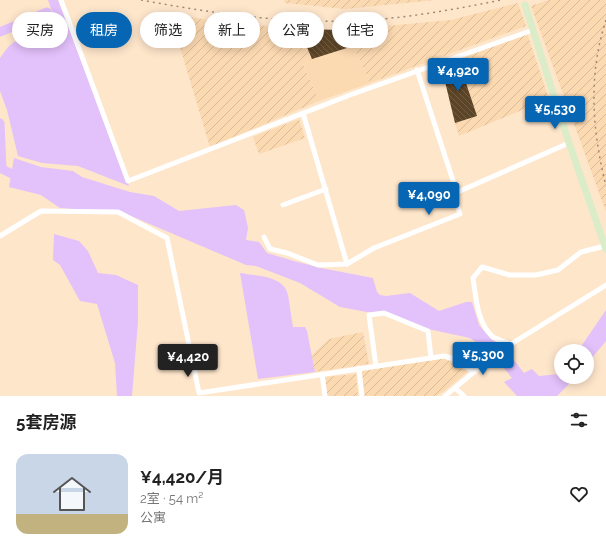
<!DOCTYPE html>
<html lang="zh">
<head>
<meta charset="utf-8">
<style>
	:root { --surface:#fff; --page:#f2f2f2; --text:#222; --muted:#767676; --line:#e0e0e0; --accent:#0666b3 }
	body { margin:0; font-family:Raleway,"Noto Sans SC",sans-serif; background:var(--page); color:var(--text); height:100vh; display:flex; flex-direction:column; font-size:15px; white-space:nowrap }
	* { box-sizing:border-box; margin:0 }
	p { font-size:13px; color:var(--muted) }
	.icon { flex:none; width:22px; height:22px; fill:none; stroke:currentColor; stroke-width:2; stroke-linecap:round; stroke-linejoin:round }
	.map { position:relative; height:396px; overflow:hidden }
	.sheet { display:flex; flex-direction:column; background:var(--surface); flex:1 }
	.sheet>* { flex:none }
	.guide { position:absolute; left:12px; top:12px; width:400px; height:36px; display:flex; gap:8px }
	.buttons { position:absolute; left:554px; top:344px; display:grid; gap:8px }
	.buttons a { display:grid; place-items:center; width:40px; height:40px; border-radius:50%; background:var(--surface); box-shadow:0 2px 10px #0003; font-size:20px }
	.price { position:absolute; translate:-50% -34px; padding:0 9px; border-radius:4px; background:var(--accent); color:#fff; font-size:13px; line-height:26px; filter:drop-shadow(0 1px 2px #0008) }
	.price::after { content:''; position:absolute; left:50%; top:24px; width:12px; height:9px; margin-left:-6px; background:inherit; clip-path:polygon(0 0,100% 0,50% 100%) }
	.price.active { background:#222; color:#fff }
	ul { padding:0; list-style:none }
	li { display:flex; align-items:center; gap:12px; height:100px; padding:0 16px }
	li+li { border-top:1px solid var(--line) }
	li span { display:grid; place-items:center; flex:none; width:112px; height:80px; border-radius:12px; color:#555 }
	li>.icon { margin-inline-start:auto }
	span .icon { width:48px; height:48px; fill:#fffc; stroke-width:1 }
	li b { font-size:17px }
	h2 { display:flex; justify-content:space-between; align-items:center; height:48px; padding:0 16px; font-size:17px }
	.tag { padding:0 14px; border-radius:18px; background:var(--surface); box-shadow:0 2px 10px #0003; font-size:14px; line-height:36px }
	.tag.active { background:var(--accent); color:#fff }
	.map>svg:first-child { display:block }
	.built { fill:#fbd9b1 }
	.industrial { fill:url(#industrial-furrows) }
	.water { fill:#e3c1fb }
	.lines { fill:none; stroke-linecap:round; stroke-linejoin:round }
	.river { stroke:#e3c1fb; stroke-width:9 }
	.building { fill:url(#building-back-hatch) }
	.street { stroke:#fff; stroke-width:5 }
	.secondary { stroke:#dbecc9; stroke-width:7 }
	.rail { stroke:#9d8b77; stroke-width:1.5; stroke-dasharray:2 4; stroke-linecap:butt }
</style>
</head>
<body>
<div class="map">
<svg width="606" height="396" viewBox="0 0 606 396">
	<defs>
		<pattern id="industrial-furrows" width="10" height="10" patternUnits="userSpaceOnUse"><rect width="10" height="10" fill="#fbd9b1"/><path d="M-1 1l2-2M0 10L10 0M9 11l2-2" fill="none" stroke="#d8ba98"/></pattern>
		<pattern id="building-back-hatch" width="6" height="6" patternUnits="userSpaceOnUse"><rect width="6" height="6" fill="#5c4427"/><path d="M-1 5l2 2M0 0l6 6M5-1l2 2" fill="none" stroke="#715d45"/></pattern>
	</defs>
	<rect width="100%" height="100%" fill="#fee6cb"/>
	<polygon class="built" points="353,46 370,83 319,101 302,61"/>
	<g class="industrial">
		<polygon points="284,0 435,0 345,9 285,3"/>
		<polygon points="549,0 606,0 606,212 531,6"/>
		<polygon points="518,3 526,26 370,83 353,46 350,47 343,30 451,20"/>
		<polygon points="170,14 215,21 299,29 312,59 302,62 319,101 210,147"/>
		<polygon points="527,33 549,99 459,136 455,123 477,116 458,59"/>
		<polygon points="299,119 305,138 259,154 253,137"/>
		<polygon points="363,332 369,364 315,372 312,355 329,339"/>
		<polygon points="444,358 467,372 443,392 435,396 360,396 361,371"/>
		<polygon points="356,374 358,396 327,396 325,377"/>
	</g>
	<g class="water">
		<polygon points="48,0 58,0 129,186 78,166 42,163 18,156 7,110 0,91 0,58 8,47 14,42 40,35 57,26"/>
		<polygon points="14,158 41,167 73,171 82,177 130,192 154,196 179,211 236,205 244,210 248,228 246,240 259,242 267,253 294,261 321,268 373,278 377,292 380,295 386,296 410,293 439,311 466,302 472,302 479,325 491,339 504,347 524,373 532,369 539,376 559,374 561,372 561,377 576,377 557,396 517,396 504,382 512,378 491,353 470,338 428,329 385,313 372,313 340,307 300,283 256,266 246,265 124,213 60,208 41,195 9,187"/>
		<polygon points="54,234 79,241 88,251 98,273 116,275 138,285 138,321 132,396 117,396 115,363 97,304 80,301 60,265 53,260"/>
		<path d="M240,273C255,276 284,275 288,295C290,306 291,316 293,327H305L307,331L315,372L258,379Z"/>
		<polygon points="606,310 606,341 587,364 587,351 578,351"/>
	</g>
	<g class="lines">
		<g class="river">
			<polyline points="0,32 47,12"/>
			<polyline points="0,123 2,169"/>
			<polyline points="0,168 16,176"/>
		</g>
	</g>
	<g class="building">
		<polygon points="299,29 343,30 350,47 312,59"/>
		<polygon points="458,59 477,116 455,123 441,65"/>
	</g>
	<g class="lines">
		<g class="street">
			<polyline points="61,0 128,181 350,95 533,30"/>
			<polyline points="417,70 457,193"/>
			<polyline points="303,113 347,264"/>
			<polyline points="283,205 326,189"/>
			<polyline points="0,236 41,211 118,212 167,238 199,393 444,356 455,359 474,372"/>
			<polyline points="264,237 270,249 287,253 318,265 347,264 374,248 460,214 453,194 569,143"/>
			<path d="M511,344C505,342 498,340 493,337C477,323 476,297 473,278L482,267L510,275H536L558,270L581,252L605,246"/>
			<polyline points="376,366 369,315 384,313 428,331 431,358"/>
			<polyline points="359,368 362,396"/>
			<polyline points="322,374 325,396"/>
			<polyline points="455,388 464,396"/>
			<polyline points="445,396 486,362 511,344 606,285"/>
		</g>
		<polyline class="secondary" points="525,5 569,143 606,249"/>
		<g class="rail">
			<path d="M141,0C211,13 280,23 351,21C402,19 452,10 501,0"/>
			<path d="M606,20C588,75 592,130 606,186"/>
		</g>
	</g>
</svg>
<div class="buttons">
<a><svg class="icon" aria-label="locate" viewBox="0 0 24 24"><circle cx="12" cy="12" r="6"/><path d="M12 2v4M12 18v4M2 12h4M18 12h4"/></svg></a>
</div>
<b class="price" style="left:458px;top:92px">¥4,920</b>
<b class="price" style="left:555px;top:130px">¥5,530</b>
<b class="price" style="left:429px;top:216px">¥4,090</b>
<b class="price" style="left:483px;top:376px">¥5,300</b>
<b class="price active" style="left:188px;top:378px">¥4,420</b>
<div class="guide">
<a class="tag">买房</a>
<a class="tag active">租房</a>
<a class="tag">筛选</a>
<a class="tag">新上</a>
<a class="tag">公寓</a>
<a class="tag">住宅</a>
</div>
</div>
<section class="sheet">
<h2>5套房源<svg class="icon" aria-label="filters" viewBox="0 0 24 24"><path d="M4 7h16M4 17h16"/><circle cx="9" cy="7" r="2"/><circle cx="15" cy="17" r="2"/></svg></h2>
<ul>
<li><span style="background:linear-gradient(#c9d6e8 75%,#c2b280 0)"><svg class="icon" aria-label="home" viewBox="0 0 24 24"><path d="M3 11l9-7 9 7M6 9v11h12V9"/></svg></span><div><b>¥4,420/月</b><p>2室 · 54 m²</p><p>公寓</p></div><svg class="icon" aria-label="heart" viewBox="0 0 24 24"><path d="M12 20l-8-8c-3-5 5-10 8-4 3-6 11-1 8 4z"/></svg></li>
</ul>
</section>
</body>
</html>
